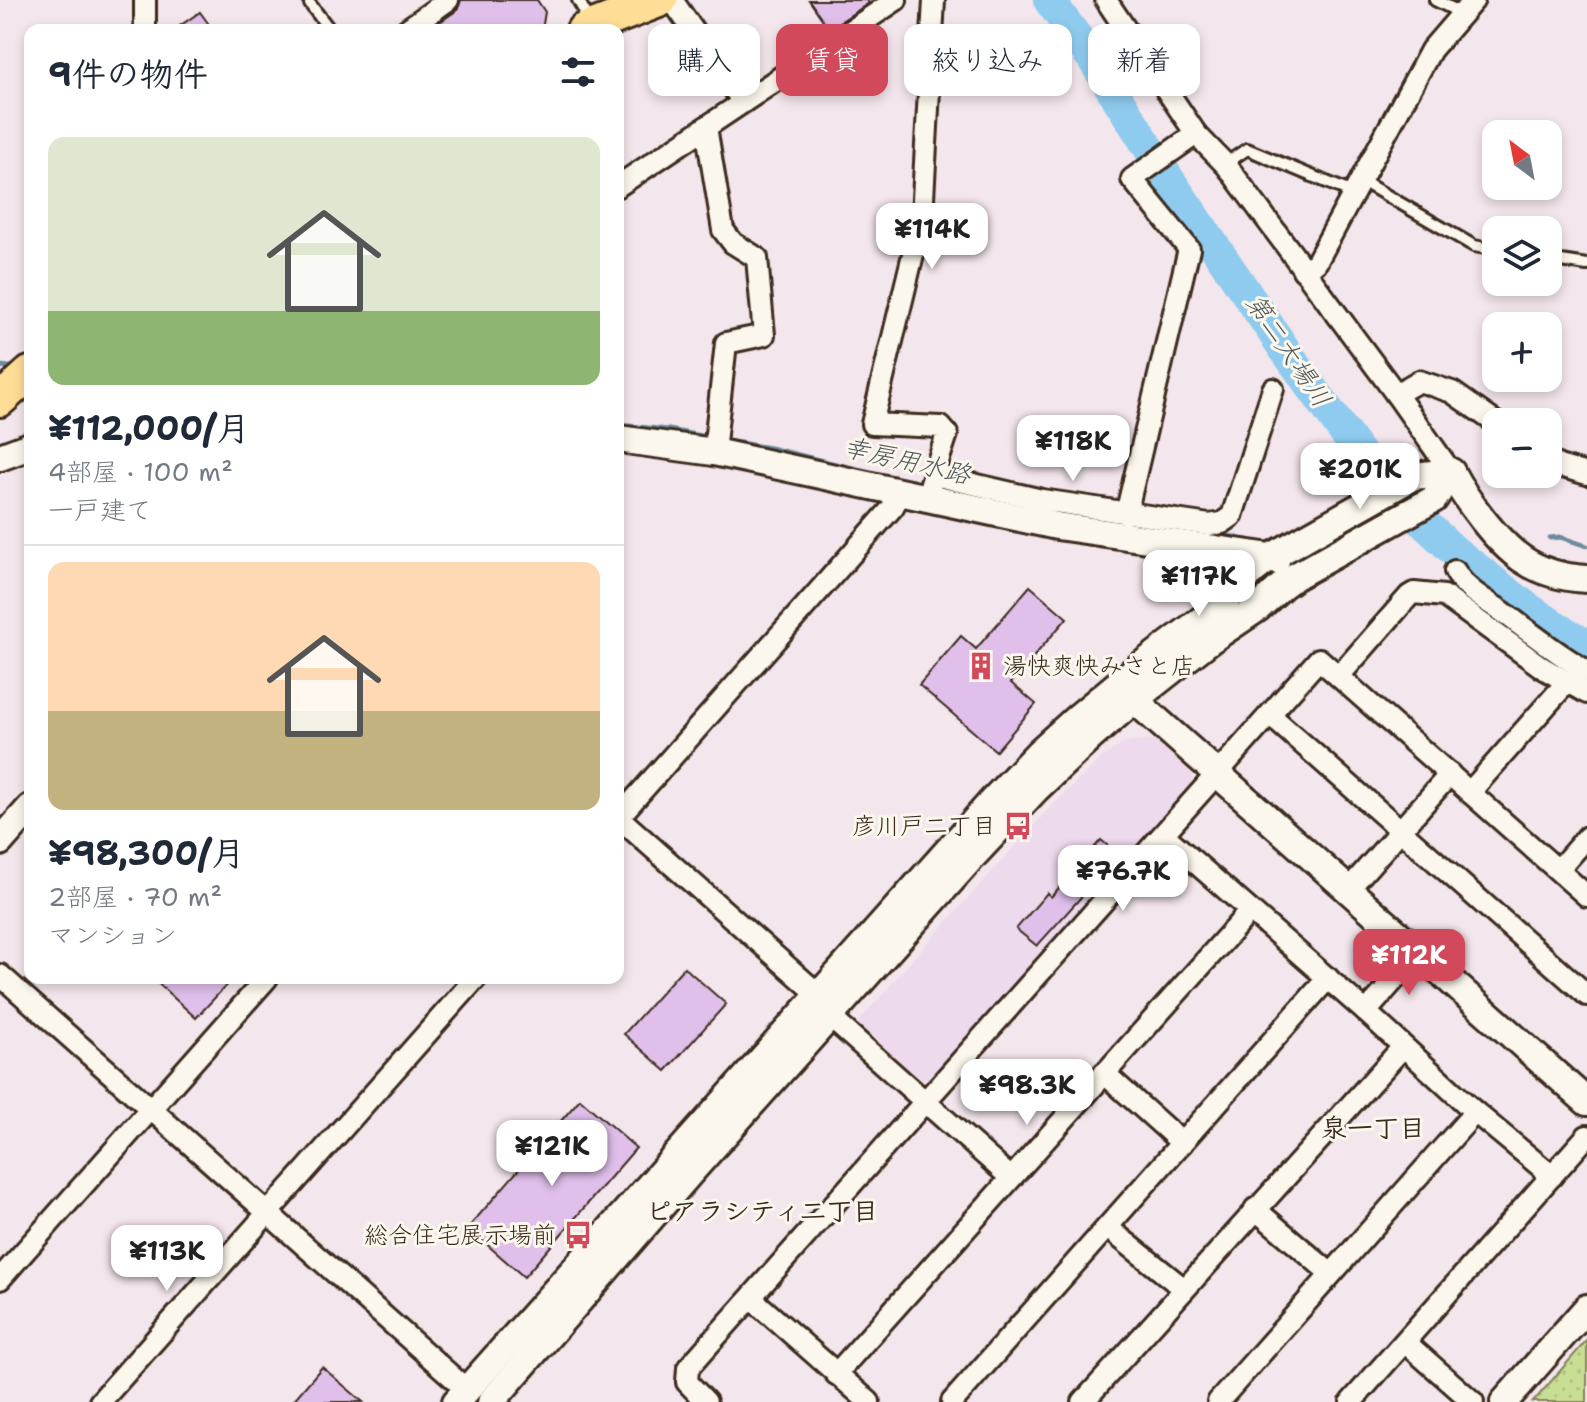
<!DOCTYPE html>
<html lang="ja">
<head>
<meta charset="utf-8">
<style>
	:root { --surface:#fff; --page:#f2f2f3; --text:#1f2937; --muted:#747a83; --line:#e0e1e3; --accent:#d1495b }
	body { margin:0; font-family:"Shantell Sans","Klee One",sans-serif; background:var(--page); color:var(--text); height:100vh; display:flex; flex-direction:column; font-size:30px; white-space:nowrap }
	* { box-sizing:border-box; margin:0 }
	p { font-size:26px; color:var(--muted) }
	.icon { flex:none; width:44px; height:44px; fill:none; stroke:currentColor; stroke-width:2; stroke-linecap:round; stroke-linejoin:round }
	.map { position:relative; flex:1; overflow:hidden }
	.panel { position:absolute; left:24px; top:24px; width:600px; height:960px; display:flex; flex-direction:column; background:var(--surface); border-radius:16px; box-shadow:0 4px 12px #0003 }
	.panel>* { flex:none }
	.top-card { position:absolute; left:648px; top:24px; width:760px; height:72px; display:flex; gap:16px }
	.needle { width:52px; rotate:328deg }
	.tools { position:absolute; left:1482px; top:120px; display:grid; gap:16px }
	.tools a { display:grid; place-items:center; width:80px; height:80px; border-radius:16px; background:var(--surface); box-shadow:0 4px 12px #0003; font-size:40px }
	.price { position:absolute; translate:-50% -68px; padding:0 18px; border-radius:16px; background:#fff; color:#222; font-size:26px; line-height:52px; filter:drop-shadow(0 2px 4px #0008) }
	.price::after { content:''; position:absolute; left:50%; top:48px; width:24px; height:18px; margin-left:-12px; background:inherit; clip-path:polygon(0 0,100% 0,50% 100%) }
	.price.on { background:var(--accent); color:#fff }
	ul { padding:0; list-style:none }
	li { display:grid; align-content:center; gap:16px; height:424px; padding:0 24px }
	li+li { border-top:2px solid var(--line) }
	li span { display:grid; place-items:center; height:248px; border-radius:16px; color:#555 }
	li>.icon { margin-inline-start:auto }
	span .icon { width:144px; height:144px; fill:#fffc; stroke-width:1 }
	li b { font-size:34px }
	h2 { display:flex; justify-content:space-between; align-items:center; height:96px; padding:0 24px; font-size:34px }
	.chip { padding:0 28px; border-radius:16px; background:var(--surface); box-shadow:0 4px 12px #0003; font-size:28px; line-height:72px }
	.chip.on { background:var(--accent); color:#fff }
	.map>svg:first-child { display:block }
	.built { fill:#eddaec }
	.grass { fill:url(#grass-dots); stroke:#828458; stroke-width:2 }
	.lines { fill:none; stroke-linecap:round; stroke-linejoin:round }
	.stream { stroke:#6d8b9b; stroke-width:5 }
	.river { stroke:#8fcbef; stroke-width:32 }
	.building { fill:#e0bfeb; stroke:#3b2a1e; stroke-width:2 }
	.service-casing { stroke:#3b2a1e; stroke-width:16 }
	.minor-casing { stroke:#3b2a1e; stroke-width:26 }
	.tertiary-casing { stroke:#3b2a1e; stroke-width:32 }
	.primary-casing { stroke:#3b2a1e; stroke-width:38 }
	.service { stroke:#fbf7ec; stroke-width:10 }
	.minor { stroke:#fbf7ec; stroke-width:20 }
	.tertiary { stroke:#fbf7ec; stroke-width:26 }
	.primary { stroke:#fedd96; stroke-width:32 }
	.labels { text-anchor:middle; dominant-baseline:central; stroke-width:6; stroke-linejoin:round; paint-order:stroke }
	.poi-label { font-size:24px; fill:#3b2a1e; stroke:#fbf7ec; text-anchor:end }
	.water-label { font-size:26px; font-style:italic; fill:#545a5d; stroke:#fbf7ec }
	.neighbourhood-label { font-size:26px; font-weight:bold; fill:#3b2a1e; stroke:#fbf7ec }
</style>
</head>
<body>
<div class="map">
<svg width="1587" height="1402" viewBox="0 0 1587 1402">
	<defs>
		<pattern id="grass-dots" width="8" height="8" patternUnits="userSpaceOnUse" patternTransform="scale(2)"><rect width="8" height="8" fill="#c8de93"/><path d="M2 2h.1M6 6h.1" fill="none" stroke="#adbf7e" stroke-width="1.8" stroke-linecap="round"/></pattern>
	</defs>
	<rect width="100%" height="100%" fill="#f3e6ec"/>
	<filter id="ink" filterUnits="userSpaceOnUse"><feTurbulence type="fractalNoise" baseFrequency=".0125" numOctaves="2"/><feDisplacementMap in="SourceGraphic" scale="16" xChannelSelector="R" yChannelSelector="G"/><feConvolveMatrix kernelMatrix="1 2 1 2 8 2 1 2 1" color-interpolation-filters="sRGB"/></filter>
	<g filter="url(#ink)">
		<polygon class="built" points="1158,741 1193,774 1193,787 933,1081 918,1080 856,1025 914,958 1048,810 1102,757 1127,742"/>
		<polygon class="grass" points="1587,1340 1587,1402 1533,1402"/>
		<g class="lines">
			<g class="stream">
				<polyline points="0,366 19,368"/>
				<polyline points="618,425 669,430 712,438"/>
				<polyline points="722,440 770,448 872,473"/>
				<polyline points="1208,534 1236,537"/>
				<polyline points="1550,538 1560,537 1587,546"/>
			</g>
			<polyline class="river" points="1049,0 1092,58 1166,175 1285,350 1380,482 1454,551 1525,606 1567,634 1587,645"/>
		</g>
		<g class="building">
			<polygon points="461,0 537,0 545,12 542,30 428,30 456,11 459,6"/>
			<polygon points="809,0 867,0 869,3 829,29"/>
			<polygon points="200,12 213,30 174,30"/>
			<polygon points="1030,586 1067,618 1011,683 1036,704 996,751 919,685 961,636 976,649"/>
			<polygon points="1101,840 1119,855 1037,946 1016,929 1047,893 1051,897"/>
			<polygon points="684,967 726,1004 666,1071 624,1034"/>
			<polygon points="152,978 233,978 196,1018"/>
			<polygon points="580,1099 636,1148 524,1277 468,1228"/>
			<polygon points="322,1367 363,1402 292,1402"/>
		</g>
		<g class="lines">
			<defs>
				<g id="service">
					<polyline points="578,0 590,21"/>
					<polyline points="1435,0 1463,14"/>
					<polyline points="310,4 330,30"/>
					<polyline points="1225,164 1247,149 1353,193"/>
					<polyline points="1360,180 1474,246 1496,250"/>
					<polyline points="1548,259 1587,265"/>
				</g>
				<g id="minor">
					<polyline points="145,0 145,30"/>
					<polyline points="672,0 743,102"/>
					<polyline points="1106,0 1196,134 1227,166 1396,394 1451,472"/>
					<polyline points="406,30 448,0"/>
					<polyline points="706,127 723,230 733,243 757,258 764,335 726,343 714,452"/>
					<polyline points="618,186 896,0"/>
					<polyline points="1303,270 1316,263 1431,50 1474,0"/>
					<polyline points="1396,394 1419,381 1452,392 1496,423"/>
					<polyline points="1548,460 1559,466 1587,474"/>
					<polyline points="934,475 1042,500 1209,525 1222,523 1232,516 1273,389"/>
					<polyline points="926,498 947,434 941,427 872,424 922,217 934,0"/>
					<polyline points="1126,514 1189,249 1132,179 1196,134"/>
					<path d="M1455,571C1464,589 1487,601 1503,612C1530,632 1557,654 1587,671"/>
					<polyline points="1339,676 1409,596 1414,593 1444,596 1543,668 1587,693"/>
					<polyline points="1270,715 1587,995"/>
					<polyline points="1470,792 1567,682"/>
					<polyline points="618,817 818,994"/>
					<polyline points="618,818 893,507 901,492"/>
					<polyline points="1164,835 1366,1012 1475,1112 1552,1176"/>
					<polyline points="1558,870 1587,837"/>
					<polyline points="1348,890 1450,774"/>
					<polyline points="0,975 467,1390"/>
					<polyline points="1366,1012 1418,953"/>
					<polyline points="830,1017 1011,1178"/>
					<polyline points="1104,1073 1182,1143"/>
					<polyline points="1255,1209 1331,1274"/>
					<polyline points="1108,1228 1184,1289"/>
					<polyline points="0,1279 267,978"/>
					<polyline points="751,1298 869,1402"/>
					<polyline points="1405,1342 1473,1402"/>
					<polyline points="836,1374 1250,911"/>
					<polyline points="100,1402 476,978"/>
					<polyline points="706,1402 687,1382 688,1368 1319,659 1587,896"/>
					<polyline points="952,1402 1328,978"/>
					<polyline points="1083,1402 1403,1047"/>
					<polyline points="1218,1402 1475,1112"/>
					<polyline points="1351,1402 1587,1136"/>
				</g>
				<g id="tertiary">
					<polyline points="618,439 714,452 1057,526 1271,557 1276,561"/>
					<polyline points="0,457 30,446"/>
					<path d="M1451,472C1466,500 1496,541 1522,559C1541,572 1565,578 1587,579"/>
					<polyline points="1122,689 1587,1102"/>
					<polyline points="0,842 30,808"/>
					<polyline points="456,1402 994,799 1038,753 1079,716 1131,673 1220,606 1253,571 1271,557 1414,476 1451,472"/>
					<polyline points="491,1402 690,1173 973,856 1036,789 1090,738 1134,700 1209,641 1258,608 1283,585 1294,577 1434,499 1451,472"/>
					<polyline points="1504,1402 1587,1308"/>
				</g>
				<g id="primary">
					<polyline points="583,30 661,0"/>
					<polyline points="0,400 30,373"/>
				</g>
			</defs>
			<use href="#service" class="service-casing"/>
			<use href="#minor" class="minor-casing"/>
			<use href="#tertiary" class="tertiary-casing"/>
			<use href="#primary" class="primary-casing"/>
			<use href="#service" class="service"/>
			<use href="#minor" class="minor"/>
			<use href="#tertiary" class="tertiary"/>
			<use href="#primary" class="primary"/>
		</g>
	</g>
	<defs>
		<symbol id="building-bare" viewBox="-9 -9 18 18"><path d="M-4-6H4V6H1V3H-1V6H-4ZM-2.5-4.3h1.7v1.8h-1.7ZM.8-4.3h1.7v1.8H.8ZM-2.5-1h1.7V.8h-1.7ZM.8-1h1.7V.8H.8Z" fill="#d1495b" stroke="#fbf7ec" stroke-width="2.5" paint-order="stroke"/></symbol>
		<symbol id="bus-bare" viewBox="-9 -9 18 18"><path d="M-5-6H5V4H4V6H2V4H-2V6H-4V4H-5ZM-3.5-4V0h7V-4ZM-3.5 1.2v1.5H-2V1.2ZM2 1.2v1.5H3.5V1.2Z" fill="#d1495b" stroke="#fbf7ec" stroke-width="2.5" paint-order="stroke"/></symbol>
	</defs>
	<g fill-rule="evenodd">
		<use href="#building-bare" x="961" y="646" width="40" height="40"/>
		<use href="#bus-bare" x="998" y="806" width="40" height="40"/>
		<use href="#bus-bare" x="558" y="1215" width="40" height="40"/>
	</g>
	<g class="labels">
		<g class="poi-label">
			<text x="1003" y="666" text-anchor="start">湯快爽快みさと店</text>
			<text x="996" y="826">彦川戸二丁目</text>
			<text x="556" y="1235">総合住宅展示場前</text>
		</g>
		<g class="water-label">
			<text transform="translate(1289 350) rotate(56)">第二大場川</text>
			<text transform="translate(907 460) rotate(13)">幸房用水路</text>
		</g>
		<g class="neighbourhood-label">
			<text x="1373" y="1127">泉一丁目</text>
			<text x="762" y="1210">ピアラシティ二丁目</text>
		</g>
	</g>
</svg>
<div class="tools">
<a><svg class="needle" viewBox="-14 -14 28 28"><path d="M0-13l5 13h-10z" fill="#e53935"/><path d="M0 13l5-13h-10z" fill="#747a83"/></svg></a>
<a><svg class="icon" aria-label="layers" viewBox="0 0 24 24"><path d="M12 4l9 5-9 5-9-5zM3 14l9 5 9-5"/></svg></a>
<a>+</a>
<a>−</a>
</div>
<b class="price" style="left:932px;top:271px">¥114K</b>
<b class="price" style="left:1073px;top:483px">¥118K</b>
<b class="price" style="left:1360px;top:511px">¥201K</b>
<b class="price" style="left:1199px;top:618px">¥117K</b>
<b class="price" style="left:1123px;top:913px">¥76.7K</b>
<b class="price on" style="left:1409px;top:997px">¥112K</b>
<b class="price" style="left:1027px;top:1127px">¥98.3K</b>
<b class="price" style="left:552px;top:1188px">¥121K</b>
<b class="price" style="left:167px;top:1293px">¥113K</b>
<div class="top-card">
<a class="chip">購入</a>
<a class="chip on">賃貸</a>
<a class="chip">絞り込み</a>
<a class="chip">新着</a>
</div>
<section class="panel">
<h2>9件の物件<svg class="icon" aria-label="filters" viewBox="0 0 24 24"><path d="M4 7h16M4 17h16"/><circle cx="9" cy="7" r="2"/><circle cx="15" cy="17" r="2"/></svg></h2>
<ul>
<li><span style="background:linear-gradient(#dfe7d0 70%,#8fb573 0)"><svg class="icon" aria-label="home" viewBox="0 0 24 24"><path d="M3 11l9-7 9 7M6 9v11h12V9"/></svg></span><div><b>¥112,000/月</b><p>4部屋 · 100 m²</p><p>一戸建て</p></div></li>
<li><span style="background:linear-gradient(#ffd9b3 60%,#c2b280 0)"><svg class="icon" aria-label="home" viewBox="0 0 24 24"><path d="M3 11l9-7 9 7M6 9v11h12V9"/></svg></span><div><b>¥98,300/月</b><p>2部屋 · 70 m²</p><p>マンション</p></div></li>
</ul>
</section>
</div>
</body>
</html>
